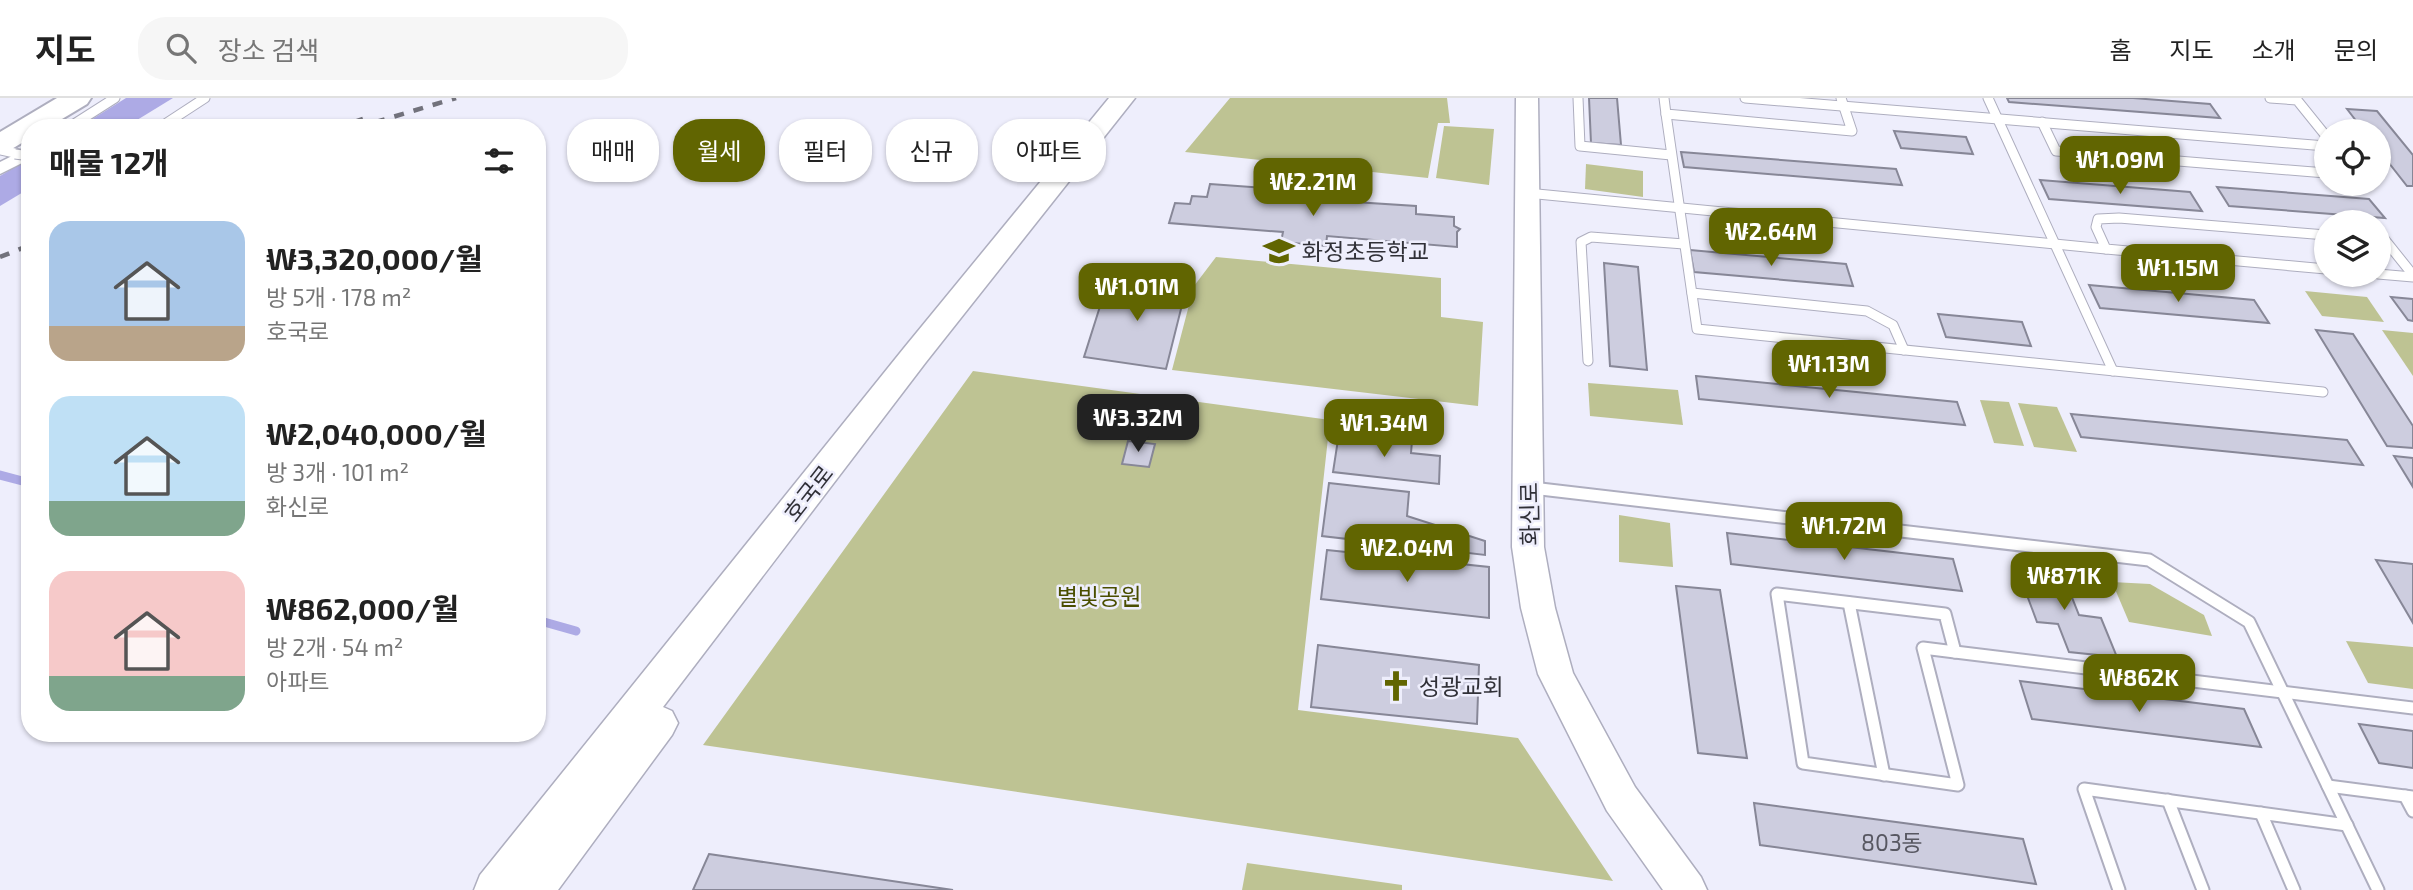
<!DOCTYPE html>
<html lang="ko">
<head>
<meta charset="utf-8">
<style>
	:root { --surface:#fff; --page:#f6f6f6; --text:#222; --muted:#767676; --line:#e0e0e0; --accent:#616501 }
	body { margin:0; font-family:"Exo 2","Noto Sans KR",sans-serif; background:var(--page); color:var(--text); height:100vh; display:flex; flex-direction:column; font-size:26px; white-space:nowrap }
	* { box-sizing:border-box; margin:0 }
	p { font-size:23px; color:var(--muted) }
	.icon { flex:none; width:38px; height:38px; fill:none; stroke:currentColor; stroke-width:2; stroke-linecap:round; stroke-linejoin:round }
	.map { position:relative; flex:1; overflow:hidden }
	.sheet { position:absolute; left:21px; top:21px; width:525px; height:623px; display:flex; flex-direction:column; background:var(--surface); border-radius:28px; box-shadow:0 2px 5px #0004 }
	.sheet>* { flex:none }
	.top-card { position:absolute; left:567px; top:21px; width:665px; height:63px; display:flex; gap:14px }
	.buttons { position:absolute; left:2314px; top:21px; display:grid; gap:14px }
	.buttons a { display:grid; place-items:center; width:77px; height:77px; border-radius:50%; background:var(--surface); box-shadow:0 2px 5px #0004; font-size:35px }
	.price { position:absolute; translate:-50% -60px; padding:0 16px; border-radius:14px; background:var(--accent); color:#fff; font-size:23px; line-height:46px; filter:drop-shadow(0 2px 4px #0008) }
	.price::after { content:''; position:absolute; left:50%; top:42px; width:21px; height:16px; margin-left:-10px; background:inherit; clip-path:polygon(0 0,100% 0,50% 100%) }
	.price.active { background:#222; color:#fff }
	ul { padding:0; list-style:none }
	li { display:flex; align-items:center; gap:21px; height:175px; padding:0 28px }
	li span { display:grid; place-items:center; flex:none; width:196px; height:140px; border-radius:21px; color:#555 }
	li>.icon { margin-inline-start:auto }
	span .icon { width:84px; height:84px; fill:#fffc; stroke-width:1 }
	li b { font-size:30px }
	h2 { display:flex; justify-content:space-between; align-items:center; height:84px; padding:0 28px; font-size:30px }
	.tag { padding:0 24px; border-radius:28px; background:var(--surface); box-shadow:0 2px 5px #0004; font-size:24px; line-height:63px }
	.tag.active { background:var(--accent); color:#fff }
	header { display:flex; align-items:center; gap:42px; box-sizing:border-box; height:98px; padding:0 35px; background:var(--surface); border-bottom:2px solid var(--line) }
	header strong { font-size:33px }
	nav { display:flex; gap:38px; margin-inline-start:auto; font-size:24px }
	.search { width:490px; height:63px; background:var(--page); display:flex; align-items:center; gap:18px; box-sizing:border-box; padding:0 24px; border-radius:28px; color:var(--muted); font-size:26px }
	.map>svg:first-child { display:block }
	.green { fill:#bec393 }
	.water { fill:#adaae5 }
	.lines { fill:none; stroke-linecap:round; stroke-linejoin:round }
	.stream { stroke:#adaae5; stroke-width:9 }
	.building { fill:#cdcddf; stroke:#878797; stroke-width:2 }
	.lane-far1-casing { stroke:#aeaebf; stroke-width:11 }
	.lane-casing { stroke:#aeaebf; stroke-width:15 }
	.street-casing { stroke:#aeaebf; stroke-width:3 }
	.secondary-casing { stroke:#aeaebf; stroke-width:3 }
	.primary-casing { stroke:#aeaebf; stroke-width:3 }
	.highway-casing { stroke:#aeaebf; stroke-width:4 }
	.lane-far1 { stroke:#fff; stroke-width:9 }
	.lane { stroke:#fff; stroke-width:11 }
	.street { fill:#fff; fill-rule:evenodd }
	.secondary { fill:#fff; fill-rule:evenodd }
	.primary { fill:#fff; fill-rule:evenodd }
	.highway { fill:#fff; fill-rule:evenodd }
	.rail { stroke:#72727c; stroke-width:4.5; stroke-dasharray:10 10; stroke-linecap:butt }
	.lane-bridge-casing { stroke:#aeaebf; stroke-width:11; stroke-linecap:butt }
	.lane-bridge { stroke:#fff; stroke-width:9 }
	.labels { text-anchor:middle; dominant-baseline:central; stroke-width:5; stroke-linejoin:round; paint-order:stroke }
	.poi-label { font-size:23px; fill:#303037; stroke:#eeeefc; text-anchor:start }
	.street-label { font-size:23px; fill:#303037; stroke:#eeeefc }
	.park-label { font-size:23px; fill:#4a4e00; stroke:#eeeefc }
	.near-number-label { font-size:23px; fill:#575761 }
</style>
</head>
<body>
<header>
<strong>지도</strong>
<div class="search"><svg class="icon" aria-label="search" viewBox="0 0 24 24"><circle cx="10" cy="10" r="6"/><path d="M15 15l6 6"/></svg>장소 검색</div>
<nav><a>홈</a><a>지도</a><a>소개</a><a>문의</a></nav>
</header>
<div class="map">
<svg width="2413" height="792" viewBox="0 0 2413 792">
	<rect width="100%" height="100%" fill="#eeeefc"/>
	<g class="green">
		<polygon points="1230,0 1447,0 1450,25 1438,25 1428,80 1185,54"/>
		<polygon points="1444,28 1494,31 1489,87 1436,80"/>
		<polygon points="1586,66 1643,73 1643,99 1585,91"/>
		<polygon points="1216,159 1441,180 1441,219 1483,224 1478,308 1172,272 1194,188"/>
		<polygon points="2305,193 2367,199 2384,224 2322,218"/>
		<polygon points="2382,232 2413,235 2413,278"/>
		<polygon points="973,273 1330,322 1298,612 1518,640 1613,783 703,647"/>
		<polygon points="1588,285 1678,292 1683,327 1590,318"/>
		<polygon points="1980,302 2009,304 2024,348 1994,345"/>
		<polygon points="2018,305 2057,309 2077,354 2034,349"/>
		<polygon points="1619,417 1670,425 1673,469 1619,464"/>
		<polygon points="2112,484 2150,486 2204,517 2212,538 2129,524"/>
		<polygon points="2346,543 2413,549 2413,591 2368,585"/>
		<polygon points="1247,765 1402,787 1402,792 1242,792"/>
	</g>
	<g class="water">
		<polygon points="126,0 173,0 124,30 78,30"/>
		<polygon points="30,60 30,90 0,108 0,78"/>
	</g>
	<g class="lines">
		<g class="stream">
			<polyline points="0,377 30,385"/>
			<polyline points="537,522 576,533"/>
		</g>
	</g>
	<g class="building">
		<polygon points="1589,0 1617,0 1621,47 1591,45"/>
		<polygon points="2007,0 2133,0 2210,6 2220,20 2009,4"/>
		<polygon points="2347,11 2377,13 2413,57 2413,88 2407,88 2378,51 2378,33 2364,33"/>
		<polygon points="1894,33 1966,39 1973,56 1901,50"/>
		<polygon points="1681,54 1896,71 1902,87 1684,69"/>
		<polygon points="2040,82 2190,94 2202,113 2049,101"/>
		<polygon points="1210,86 1279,91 1277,99 1416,108 1416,116 1454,119 1454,128 1460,131 1457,134 1457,149 1327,138 1326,148 1281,144 1283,134 1169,125 1175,105 1190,106 1192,98 1207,99"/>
		<polygon points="2217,89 2369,101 2385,120 2229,108"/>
		<polygon points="1690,152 1846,166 1853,188 1694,174"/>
		<polygon points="1604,165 1638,169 1647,272 1610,268"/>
		<polygon points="1109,180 1187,187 1166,271 1084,259"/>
		<polygon points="2089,187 2254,202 2269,225 2100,210"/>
		<polygon points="2391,199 2413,201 2413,223 2408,222"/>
		<polygon points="1938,216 2022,224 2031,248 1946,239"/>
		<polygon points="2316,232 2353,236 2413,328 2413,350 2387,348"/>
		<polygon points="1696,278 1957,304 1965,327 1699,301"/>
		<polygon points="2071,316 2347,342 2363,367 2081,339"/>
		<polygon points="1339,335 1412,343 1411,355 1440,358 1439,386 1333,374"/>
		<polygon points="1128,343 1155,346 1149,369 1122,366"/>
		<polygon points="2394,358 2413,360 2413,389"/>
		<polygon points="1329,385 1409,394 1407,418 1485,443 1485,457 1322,438"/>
		<polygon points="1727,435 1953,461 1962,493 1731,466"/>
		<polygon points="1327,452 1489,469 1489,520 1321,501"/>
		<polygon points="2376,462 2413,466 2413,525"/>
		<polygon points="2016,468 2061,472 2079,517 2101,520 2117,559 2069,554 2058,526 2037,524"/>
		<polygon points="1676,488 1720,492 1747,660 1698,655"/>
		<polygon points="1318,547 1479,567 1477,626 1311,609"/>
		<polygon points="2020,583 2244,611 2261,649 2032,621"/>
		<polygon points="2359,626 2413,633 2413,670 2379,665"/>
		<polygon points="1754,705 2023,741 2036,786 1760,747"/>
		<polygon points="709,756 953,792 693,792"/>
	</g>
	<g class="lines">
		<defs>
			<g id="lane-far1">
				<polyline points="1578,0 1580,48 1671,57"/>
				<polyline points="1664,0 1666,16 1852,33 1841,0"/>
				<polyline points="1745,0 2326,48"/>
				<polyline points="1988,0 2113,273"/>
				<polyline points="2270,0 2297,2 2326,38"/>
				<polyline points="1666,16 1697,231 2323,294"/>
				<polyline points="2042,24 2056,53 2326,75"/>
				<polyline points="68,30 115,0"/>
				<polyline points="159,30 205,0"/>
				<polyline points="0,52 24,57"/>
				<polyline points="1527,95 2106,151"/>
				<polyline points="2326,137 2119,120 2098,121 2096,129 2106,151 2326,171"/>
				<polyline points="2378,141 2385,142 2413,177"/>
				<polyline points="2378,176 2413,179"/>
				<polyline points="1692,195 1867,213 1893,227 1904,252"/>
				<polyline points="1588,263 1581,144 1591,139 1684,146"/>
			</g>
			<g id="lane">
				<polyline points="1532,390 2149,462 2249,524 2378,792"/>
				<polygon points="1777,496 1945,516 1955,554 1923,550 1958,687 1803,665"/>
				<polyline points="1849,505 1884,677"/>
				<polyline points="1955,554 2413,610"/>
				<polyline points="2328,688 2413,699"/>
				<polyline points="2405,698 2413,713"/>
				<polyline points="2168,702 2203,792"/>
				<polyline points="2261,715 2294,792"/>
				<polyline points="2119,792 2084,691 2347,727"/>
			</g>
			<polygon id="street" points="24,52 30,53 30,61 0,76 0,64"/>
			<polygon id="secondary" points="1516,0 1538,0 1544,449 1555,510 1573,575 1635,689 1701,779 1707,792 1663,792 1607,713 1538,576 1521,510 1512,449"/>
			<polygon id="primary" points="1109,0 1135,0 926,264 663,609 672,613 678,625 672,637 558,792 474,792 480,777 904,250"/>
			<polygon id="highway" points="57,0 91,0 87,6 47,30 30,30 30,40 10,52 0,55 0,34"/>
		</defs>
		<use href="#lane-far1" class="lane-far1-casing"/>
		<use href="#lane" class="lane-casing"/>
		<use href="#street" class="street-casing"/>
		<use href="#secondary" class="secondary-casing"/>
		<use href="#primary" class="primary-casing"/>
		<use href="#highway" class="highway-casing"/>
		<use href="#lane-far1" class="lane-far1"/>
		<use href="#lane" class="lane"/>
		<use href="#street" class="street"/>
		<use href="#secondary" class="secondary"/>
		<use href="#primary" class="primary"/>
		<use href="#highway" class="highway"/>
		<g class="rail">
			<polyline points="337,30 363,21"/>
			<polyline points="356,30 456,0"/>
			<polyline points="0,159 30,147"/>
		</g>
		<defs>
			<polyline id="lane-bridge" points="15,56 30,58"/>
		</defs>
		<use href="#lane-bridge" class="lane-bridge-casing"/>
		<use href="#lane-bridge" class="lane-bridge"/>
	</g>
	<defs>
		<symbol id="school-bare" viewBox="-9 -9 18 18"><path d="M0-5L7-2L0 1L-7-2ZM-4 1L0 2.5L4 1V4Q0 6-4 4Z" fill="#616501" stroke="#eeeefc" stroke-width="2.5" paint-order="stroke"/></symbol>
		<symbol id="church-bare" viewBox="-9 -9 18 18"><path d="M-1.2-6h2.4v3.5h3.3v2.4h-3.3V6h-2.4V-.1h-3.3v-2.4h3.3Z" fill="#616501" stroke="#eeeefc" stroke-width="2.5" paint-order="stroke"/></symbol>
	</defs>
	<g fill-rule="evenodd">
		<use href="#school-bare" x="1257" y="131" width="44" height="44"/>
		<use href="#church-bare" x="1374" y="566" width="44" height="44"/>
	</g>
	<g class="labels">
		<g class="poi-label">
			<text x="1302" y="153">화정초등학교</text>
			<text x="1419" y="588">성광교회</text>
		</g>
		<g class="street-label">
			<text transform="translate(808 395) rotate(-52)">호국로</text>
			<text transform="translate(1529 416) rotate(-91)">화신로</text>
		</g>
		<g class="park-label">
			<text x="1099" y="498">별빛공원</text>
		</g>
		<g class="near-number-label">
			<text x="1892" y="744">803동</text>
		</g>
	</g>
</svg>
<div class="buttons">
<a><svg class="icon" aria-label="locate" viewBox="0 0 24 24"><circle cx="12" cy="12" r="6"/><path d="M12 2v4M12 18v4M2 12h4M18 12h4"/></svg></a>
<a><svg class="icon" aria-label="layers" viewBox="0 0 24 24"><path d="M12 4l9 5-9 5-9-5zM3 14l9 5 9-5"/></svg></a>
</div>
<b class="price" style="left:2120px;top:98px">₩1.09M</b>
<b class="price" style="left:1313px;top:120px">₩2.21M</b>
<b class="price" style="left:1771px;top:170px">₩2.64M</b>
<b class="price" style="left:2178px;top:206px">₩1.15M</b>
<b class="price" style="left:1137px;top:225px">₩1.01M</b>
<b class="price" style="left:1829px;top:302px">₩1.13M</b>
<b class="price active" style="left:1138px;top:356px">₩3.32M</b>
<b class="price" style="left:1384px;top:361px">₩1.34M</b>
<b class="price" style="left:1844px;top:464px">₩1.72M</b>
<b class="price" style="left:1407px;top:486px">₩2.04M</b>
<b class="price" style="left:2064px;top:514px">₩871K</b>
<b class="price" style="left:2139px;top:616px">₩862K</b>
<div class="top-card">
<a class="tag">매매</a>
<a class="tag active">월세</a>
<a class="tag">필터</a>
<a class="tag">신규</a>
<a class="tag">아파트</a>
</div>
<section class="sheet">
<h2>매물 12개<svg class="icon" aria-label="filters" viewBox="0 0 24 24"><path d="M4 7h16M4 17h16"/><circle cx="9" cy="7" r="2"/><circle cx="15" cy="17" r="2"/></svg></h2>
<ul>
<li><span style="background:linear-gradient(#a9c7e8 75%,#b9a48a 0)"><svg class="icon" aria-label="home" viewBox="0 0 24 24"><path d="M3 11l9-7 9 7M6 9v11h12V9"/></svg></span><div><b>₩3,320,000/월</b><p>방 5개 · 178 m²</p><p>호국로</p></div></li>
<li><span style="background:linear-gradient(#bfe0f5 75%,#7fa58c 0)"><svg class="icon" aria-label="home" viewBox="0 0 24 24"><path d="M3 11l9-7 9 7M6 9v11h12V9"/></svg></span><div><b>₩2,040,000/월</b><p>방 3개 · 101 m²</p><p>화신로</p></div></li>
<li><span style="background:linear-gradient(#f6c9c9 75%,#7fa58c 0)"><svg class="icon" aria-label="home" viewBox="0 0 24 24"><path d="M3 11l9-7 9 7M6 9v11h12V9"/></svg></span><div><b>₩862,000/월</b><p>방 2개 · 54 m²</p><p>아파트</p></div></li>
</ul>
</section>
</div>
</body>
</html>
